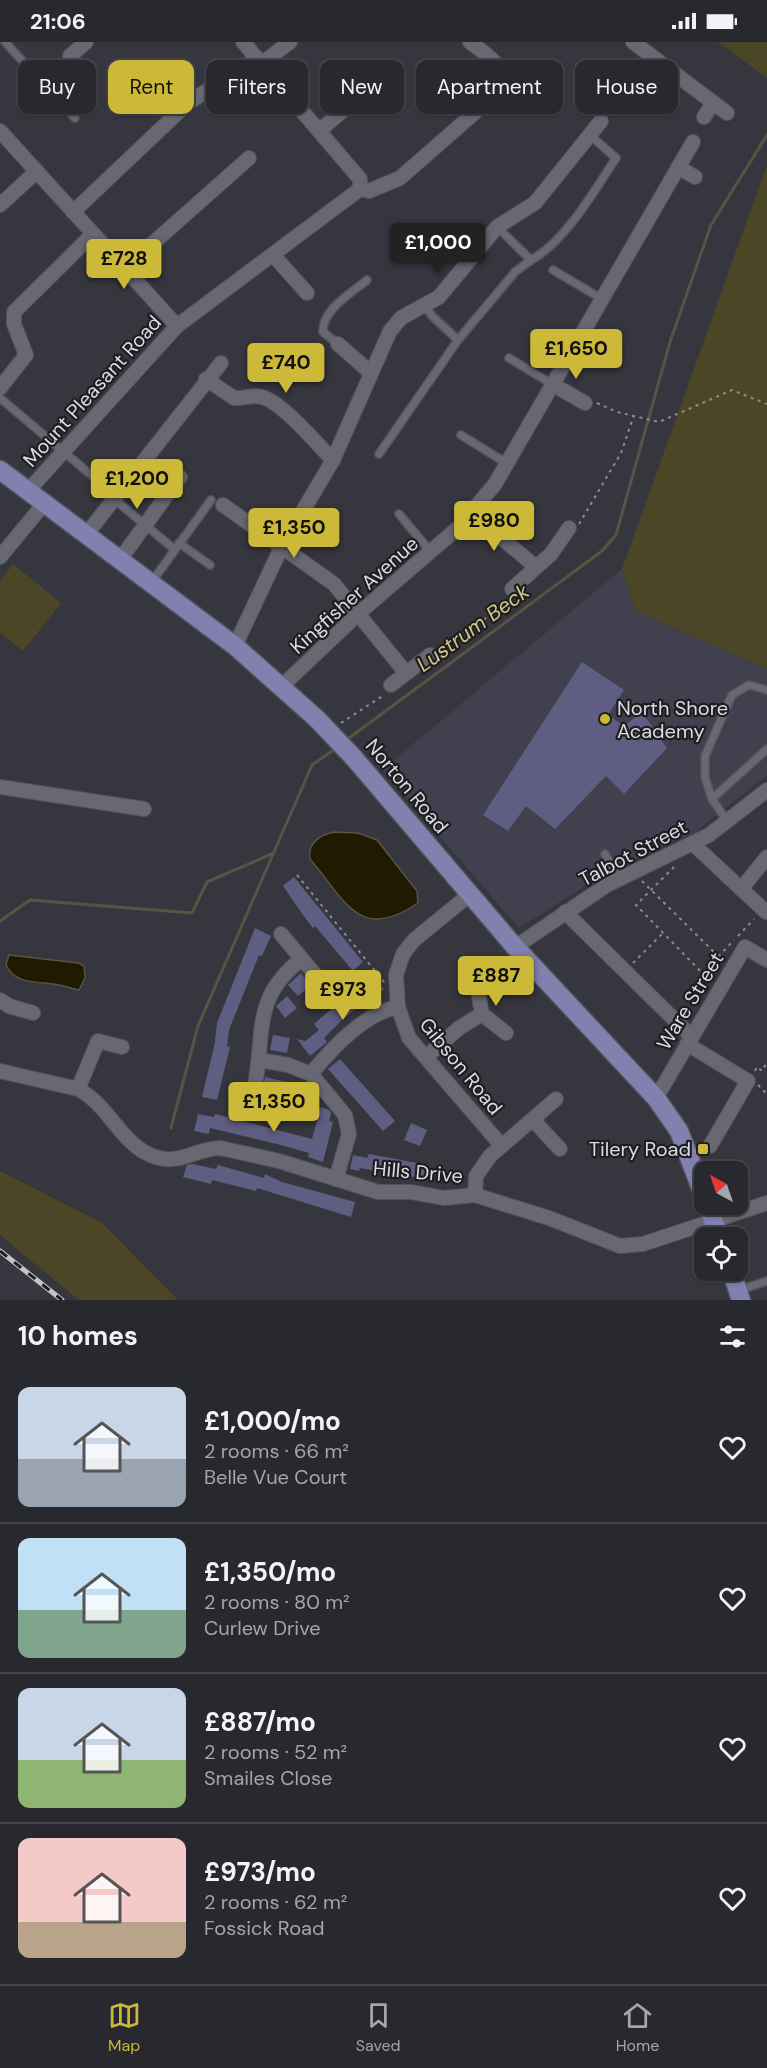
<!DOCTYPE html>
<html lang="en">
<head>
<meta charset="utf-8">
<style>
	:root { --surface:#28282f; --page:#34343b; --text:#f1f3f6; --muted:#a5a6aa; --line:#44444b; --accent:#cdb938 }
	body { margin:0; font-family:"DM Sans",sans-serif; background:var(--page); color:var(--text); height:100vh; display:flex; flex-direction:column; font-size:22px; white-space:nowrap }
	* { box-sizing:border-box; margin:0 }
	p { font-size:20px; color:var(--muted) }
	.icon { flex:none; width:33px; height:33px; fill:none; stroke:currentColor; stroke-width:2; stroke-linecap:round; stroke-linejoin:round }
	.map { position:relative; height:1258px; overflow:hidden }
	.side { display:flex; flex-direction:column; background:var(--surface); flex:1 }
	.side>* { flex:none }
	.banner { position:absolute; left:18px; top:18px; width:732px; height:54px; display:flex; gap:12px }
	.needle { width:39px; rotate:320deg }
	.fabs { position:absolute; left:694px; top:1119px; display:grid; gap:12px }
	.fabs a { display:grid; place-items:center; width:54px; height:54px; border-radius:12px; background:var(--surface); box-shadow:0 2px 4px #0004,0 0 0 2px var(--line); font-size:30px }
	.price { position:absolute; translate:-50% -51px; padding:0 14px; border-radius:6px; background:var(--accent); color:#111; font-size:20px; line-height:39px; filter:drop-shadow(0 2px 3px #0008) }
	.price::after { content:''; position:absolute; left:50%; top:36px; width:18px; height:14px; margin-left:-9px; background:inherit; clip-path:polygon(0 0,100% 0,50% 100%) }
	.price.on { background:#222; color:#fff }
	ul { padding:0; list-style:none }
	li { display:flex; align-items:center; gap:18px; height:150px; padding:0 18px }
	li+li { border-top:2px solid var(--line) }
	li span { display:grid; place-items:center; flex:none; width:168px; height:120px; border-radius:12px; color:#555 }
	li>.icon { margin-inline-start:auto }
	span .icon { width:72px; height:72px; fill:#fffc; stroke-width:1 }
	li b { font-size:26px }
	h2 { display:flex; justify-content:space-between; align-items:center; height:72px; padding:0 18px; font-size:26px }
	.chip { padding:0 21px; border-radius:12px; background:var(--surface); box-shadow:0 2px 4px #0004,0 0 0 2px var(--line); font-size:21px; line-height:54px }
	.chip.on { background:var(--accent); color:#111 }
	.status { display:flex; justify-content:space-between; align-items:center; height:42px; padding:0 30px; background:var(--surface); direction:ltr }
	.status svg { height:16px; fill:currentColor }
	.menu { display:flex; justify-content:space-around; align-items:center; height:84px; border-top:2px solid var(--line); background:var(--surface); font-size:16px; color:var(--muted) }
	.menu a { display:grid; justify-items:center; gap:3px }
	.menu .on { color:var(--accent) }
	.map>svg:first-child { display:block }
	.built { fill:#40404f }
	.green { fill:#4b4626 }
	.water { fill:#1f1a00; stroke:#575444; stroke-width:1.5 }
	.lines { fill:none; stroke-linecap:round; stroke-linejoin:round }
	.stream { stroke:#575444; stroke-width:3 }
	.building { fill:#5f5e82 }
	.lane-casing { stroke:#52535b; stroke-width:10 }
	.street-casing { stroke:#52535b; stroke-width:16 }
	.primary-casing { stroke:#52535b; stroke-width:21 }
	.path { stroke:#8b8c93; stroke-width:2; stroke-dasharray:3 4.5; stroke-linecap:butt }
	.lane { stroke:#686872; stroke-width:7 }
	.street { stroke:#686872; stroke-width:14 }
	.primary { stroke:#8180ae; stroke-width:18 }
	.rail-casing { stroke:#c4c5cb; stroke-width:5 }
	.rail { stroke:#1e1e22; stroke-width:3; stroke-dasharray:9; stroke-linecap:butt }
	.poi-dot { fill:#cdb938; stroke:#1e1e22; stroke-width:2 }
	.labels { text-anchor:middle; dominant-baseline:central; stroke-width:4.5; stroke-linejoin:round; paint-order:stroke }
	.street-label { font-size:20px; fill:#dbdce2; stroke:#1e1e22 }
	.poi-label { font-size:20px; fill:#dbdce2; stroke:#1e1e22; text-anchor:start }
	.water-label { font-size:21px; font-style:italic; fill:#d3c987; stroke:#1e1e22 }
</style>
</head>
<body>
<div class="status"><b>21:06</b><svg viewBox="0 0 49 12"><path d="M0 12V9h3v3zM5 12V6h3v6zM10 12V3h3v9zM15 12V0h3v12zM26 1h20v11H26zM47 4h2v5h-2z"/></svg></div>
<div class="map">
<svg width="767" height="1258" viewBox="0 0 767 1258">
	<rect width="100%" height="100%" fill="#36363f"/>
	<polygon class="built" points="622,527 636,569 767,627 767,733 694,791 612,827 519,886 382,728"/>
	<g class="green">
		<polygon points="718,0 767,0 767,36"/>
		<polygon points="767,123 767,627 636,569 622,527"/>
		<polygon points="13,522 61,561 23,609 0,591 0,539"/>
		<polygon points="0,1129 101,1180 178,1258 79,1258 0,1193"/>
	</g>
	<g class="water">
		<path d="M334,790L358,791L377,798L417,849L418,861C359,901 346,859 310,817C307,801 320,793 334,790Z"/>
		<path d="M9,913L78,921L84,924L85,936L79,948C72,947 66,944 59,943C42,939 15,944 6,923Z"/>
	</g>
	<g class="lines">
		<g class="stream">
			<polyline points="345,699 602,509 616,493 670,300 711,183 767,93"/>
			<polyline points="0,879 30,858 192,871 207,840 274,811"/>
			<polyline points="171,1086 198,984 312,723 335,707"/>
		</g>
	</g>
	<g class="building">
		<polygon points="582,620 624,648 608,673 624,684 642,670 667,706 624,752 606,734 555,787 526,764 508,789 483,773"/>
		<polygon points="294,835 363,920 353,929 315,884 313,886 303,873 283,844"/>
		<polygon points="255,886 271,894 262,914 259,913 229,988 227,1004 230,1005 217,1058 202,1055 215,1000 217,981"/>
		<polygon points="301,931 311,943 298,954 288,943"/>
		<polygon points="374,936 384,947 376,954 374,952 343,977 324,996 327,1000 310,1014 297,997 305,999 308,997 319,988 314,982 360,942 362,945"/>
		<polygon points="287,954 297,966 285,976 276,964"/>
		<polygon points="273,993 290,996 287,1011 270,1008"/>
		<polygon points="340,1017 395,1079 383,1089 328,1027"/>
		<polygon points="265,1035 303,1044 299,1059 262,1051"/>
		<polygon points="317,1064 329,1068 331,1071 329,1079 333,1080 323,1120 308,1115 309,1111 281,1103 210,1086 209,1092 194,1089 198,1072 214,1075 215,1072 312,1097 318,1075 314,1073"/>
		<polygon points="411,1081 427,1088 420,1104 404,1098"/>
		<polygon points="369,1112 428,1123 425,1137 360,1126 359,1129 350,1127 353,1113 367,1116"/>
		<polygon points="192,1122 216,1127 218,1123 264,1136 265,1132 282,1140 355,1160 351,1175 257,1146 256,1149 212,1138 211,1142 183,1135 187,1123"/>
	</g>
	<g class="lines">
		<defs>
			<g id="lane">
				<polyline points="5,0 75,76"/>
				<path d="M497,185L531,218C566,199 594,149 616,116L591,94"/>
				<polyline points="553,228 602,257"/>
				<polyline points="425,263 432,274 458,298 515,230 531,218"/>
				<path d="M338,302L323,290C322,267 352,251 367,238"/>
				<polyline points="509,316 552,342"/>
				<polyline points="0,356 116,454"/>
				<polyline points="461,393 506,421"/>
				<polyline points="379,412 458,298"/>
				<polyline points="114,457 174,507"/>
				<polyline points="399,472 431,510"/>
				<polyline points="179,501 210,523"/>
				<polyline points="151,541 211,458"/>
				<polyline points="712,757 767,707"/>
				<polyline points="727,779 712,757 705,735 705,714 732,653 749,643 767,648"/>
				<polyline points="605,812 619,837"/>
				<polyline points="740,1248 767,1239"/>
			</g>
			<g id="street">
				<polyline points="243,0 360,137 360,147"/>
				<polyline points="633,0 727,71"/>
				<polyline points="70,14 86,0"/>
				<polyline points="261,22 290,0"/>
				<polyline points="704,75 713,61"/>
				<polyline points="0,89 177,284"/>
				<polyline points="319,89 366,49"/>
				<polyline points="678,125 695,135"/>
				<path d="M360,147L369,149L400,136L496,52C514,28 487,13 470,0"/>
				<polyline points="0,163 37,129"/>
				<polyline points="73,170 188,61 256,17"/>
				<polyline points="273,213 307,251"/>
				<polyline points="125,226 249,116"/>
				<polyline points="338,302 371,331"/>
				<path d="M206,337L234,356C243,357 252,352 262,355C282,360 317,402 333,418"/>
				<polyline points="552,342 585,361"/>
				<polyline points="0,346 26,313 14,282 14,270 93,192"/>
				<polyline points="27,450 177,284 360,147"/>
				<polyline points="223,463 334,542 406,631"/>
				<polyline points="472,471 536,525"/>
				<polyline points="85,494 221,321"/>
				<polyline points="0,515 43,463"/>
				<polyline points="119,519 180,435"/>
				<polyline points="512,547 551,512 569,486"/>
				<polyline points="235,604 281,506 333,418 390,289 401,276 439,255 497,185 535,161 601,79"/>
				<polyline points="391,643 430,613"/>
				<polyline points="282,644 359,571 459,485 495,442 693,100"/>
				<polyline points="0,745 144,767"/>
				<polyline points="693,802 766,870 767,868"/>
				<polyline points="741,847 767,815"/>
				<polyline points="469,853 414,898 403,912 396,933 398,965 409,996 501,1103"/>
				<polyline points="565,870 692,995"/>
				<polyline points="281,892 317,935"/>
				<polyline points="515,905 607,843 709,793 767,748"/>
				<polyline points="477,944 482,972 506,991"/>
				<polyline points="0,958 9,964 33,971"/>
				<polyline points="687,1002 748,1039 710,1104"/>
				<polyline points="426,1015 459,986 482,972"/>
				<polyline points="260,1018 288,1023 311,1032 345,1073 349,1092 336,1137"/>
				<path d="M0,1029L78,1047C113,1065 124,1113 166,1117C184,1119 201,1106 220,1106L279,1119L378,1150H411L444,1156L475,1153L549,1176L620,1204L643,1202L767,1161"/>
				<path d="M311,1032C332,1006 364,971 398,965"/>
				<polyline points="78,1047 98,999 122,1005"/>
				<path d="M254,1047C266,994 250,956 302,917"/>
				<polyline points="656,1056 745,905 767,918"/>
				<polyline points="533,1078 560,1107"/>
				<polyline points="475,1153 476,1134 490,1114 556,1057"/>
			</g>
			<g id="primary">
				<polyline points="0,428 235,604 317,677 354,716 515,905 656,1056 679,1089 705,1157"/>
				<polyline points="707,1162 720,1196"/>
				<polyline points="731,1228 741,1258"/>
			</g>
		</defs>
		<use href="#lane" class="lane-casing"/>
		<use href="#street" class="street-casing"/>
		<use href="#primary" class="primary-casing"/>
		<g class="path">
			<polyline points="597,361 617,370 659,380 732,348 767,362"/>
			<polyline points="579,482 621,411 634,373"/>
			<polyline points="443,611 508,558"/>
			<polyline points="341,681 384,653"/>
			<polyline points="674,825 636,863 710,939"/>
			<polyline points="297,833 384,940"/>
			<polyline points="642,839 723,919"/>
			<polyline points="738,894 754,877"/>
			<polyline points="633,921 663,891"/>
			<polyline points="703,931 734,898"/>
			<polyline points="755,1029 757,1025 762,1029 767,1020"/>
			<polyline points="758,1043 767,1052"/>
		</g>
		<use href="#lane" class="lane"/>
		<use href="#street" class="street"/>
		<use href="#primary" class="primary"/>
		<defs>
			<polyline id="rail" points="0,1209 62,1258"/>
		</defs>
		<use href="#rail" class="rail-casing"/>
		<use href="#rail" class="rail"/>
	</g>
	<g class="poi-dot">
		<circle cx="605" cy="677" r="6"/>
		<rect x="697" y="1101" width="12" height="12" rx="3"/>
	</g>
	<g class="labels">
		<g class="street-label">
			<text transform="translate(92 349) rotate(-48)">Mount Pleasant Road</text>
			<text transform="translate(354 553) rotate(-42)">Kingfisher Avenue</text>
			<text transform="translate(407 744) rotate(50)">Norton Road</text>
			<text transform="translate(633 811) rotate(-28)">Talbot Street</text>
			<text transform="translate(690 959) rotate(-59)">Ware Street</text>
			<text transform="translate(461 1024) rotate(51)">Gibson Road</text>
			<text transform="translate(418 1130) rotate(5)">Hills Drive</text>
		</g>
		<g class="poi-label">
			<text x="617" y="666">North Shore<tspan x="617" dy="23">Academy</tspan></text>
			<text x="691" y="1107" text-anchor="end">Tilery Road</text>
		</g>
		<g class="water-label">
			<text transform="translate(473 586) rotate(-36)">Lustrum Beck</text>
		</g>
	</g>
</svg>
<div class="fabs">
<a><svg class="needle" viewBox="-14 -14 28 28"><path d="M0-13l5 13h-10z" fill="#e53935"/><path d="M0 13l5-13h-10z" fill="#a5a6aa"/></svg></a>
<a><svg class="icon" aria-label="locate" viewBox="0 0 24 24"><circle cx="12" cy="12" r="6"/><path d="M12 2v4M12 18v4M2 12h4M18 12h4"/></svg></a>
</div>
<b class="price on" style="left:438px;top:232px">£1,000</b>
<b class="price" style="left:124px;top:248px">£728</b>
<b class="price" style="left:576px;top:338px">£1,650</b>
<b class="price" style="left:286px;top:352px">£740</b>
<b class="price" style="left:137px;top:468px">£1,200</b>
<b class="price" style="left:494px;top:510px">£980</b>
<b class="price" style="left:294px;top:517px">£1,350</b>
<b class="price" style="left:496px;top:965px">£887</b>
<b class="price" style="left:343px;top:979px">£973</b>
<b class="price" style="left:274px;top:1091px">£1,350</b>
<div class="banner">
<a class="chip">Buy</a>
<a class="chip on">Rent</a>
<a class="chip">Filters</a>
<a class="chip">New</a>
<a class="chip">Apartment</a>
<a class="chip">House</a>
</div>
</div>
<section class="side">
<h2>10 homes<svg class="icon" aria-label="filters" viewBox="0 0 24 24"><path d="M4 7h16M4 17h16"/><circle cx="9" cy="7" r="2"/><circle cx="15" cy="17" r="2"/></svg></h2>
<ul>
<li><span style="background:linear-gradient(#c9d6e8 60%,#9aa5b1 0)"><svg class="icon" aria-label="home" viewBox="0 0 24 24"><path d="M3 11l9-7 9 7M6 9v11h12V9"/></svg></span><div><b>£1,000/mo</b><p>2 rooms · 66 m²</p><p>Belle Vue Court</p></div><svg class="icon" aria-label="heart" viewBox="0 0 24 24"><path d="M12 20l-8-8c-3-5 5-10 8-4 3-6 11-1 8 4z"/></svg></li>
<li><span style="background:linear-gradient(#bfe0f5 60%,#7fa58c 0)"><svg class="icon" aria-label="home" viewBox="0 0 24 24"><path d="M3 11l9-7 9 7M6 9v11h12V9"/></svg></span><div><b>£1,350/mo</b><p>2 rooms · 80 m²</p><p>Curlew Drive</p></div><svg class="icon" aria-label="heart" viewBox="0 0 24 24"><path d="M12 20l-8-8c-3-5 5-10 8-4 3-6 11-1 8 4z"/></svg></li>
<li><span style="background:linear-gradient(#c9d6e8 60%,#8fb573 0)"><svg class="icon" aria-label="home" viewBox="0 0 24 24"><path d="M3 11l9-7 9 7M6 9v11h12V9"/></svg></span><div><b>£887/mo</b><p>2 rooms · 52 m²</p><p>Smailes Close</p></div><svg class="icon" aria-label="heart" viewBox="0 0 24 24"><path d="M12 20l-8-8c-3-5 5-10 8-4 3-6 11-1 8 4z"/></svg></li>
<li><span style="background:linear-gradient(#f6c9c9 70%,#b9a48a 0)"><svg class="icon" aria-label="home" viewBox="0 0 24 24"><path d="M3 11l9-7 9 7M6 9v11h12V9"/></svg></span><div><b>£973/mo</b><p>2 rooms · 62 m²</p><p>Fossick Road</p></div><svg class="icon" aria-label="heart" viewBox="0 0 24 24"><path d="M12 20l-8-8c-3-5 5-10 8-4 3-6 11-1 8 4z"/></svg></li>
</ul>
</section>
<nav class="menu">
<a class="on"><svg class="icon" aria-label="map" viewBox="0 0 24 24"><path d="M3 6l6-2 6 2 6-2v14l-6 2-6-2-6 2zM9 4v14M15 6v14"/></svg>Map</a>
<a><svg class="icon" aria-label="saved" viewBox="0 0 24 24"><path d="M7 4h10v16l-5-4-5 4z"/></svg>Saved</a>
<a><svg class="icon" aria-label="home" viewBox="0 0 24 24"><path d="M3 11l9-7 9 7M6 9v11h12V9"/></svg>Home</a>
</nav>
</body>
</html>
